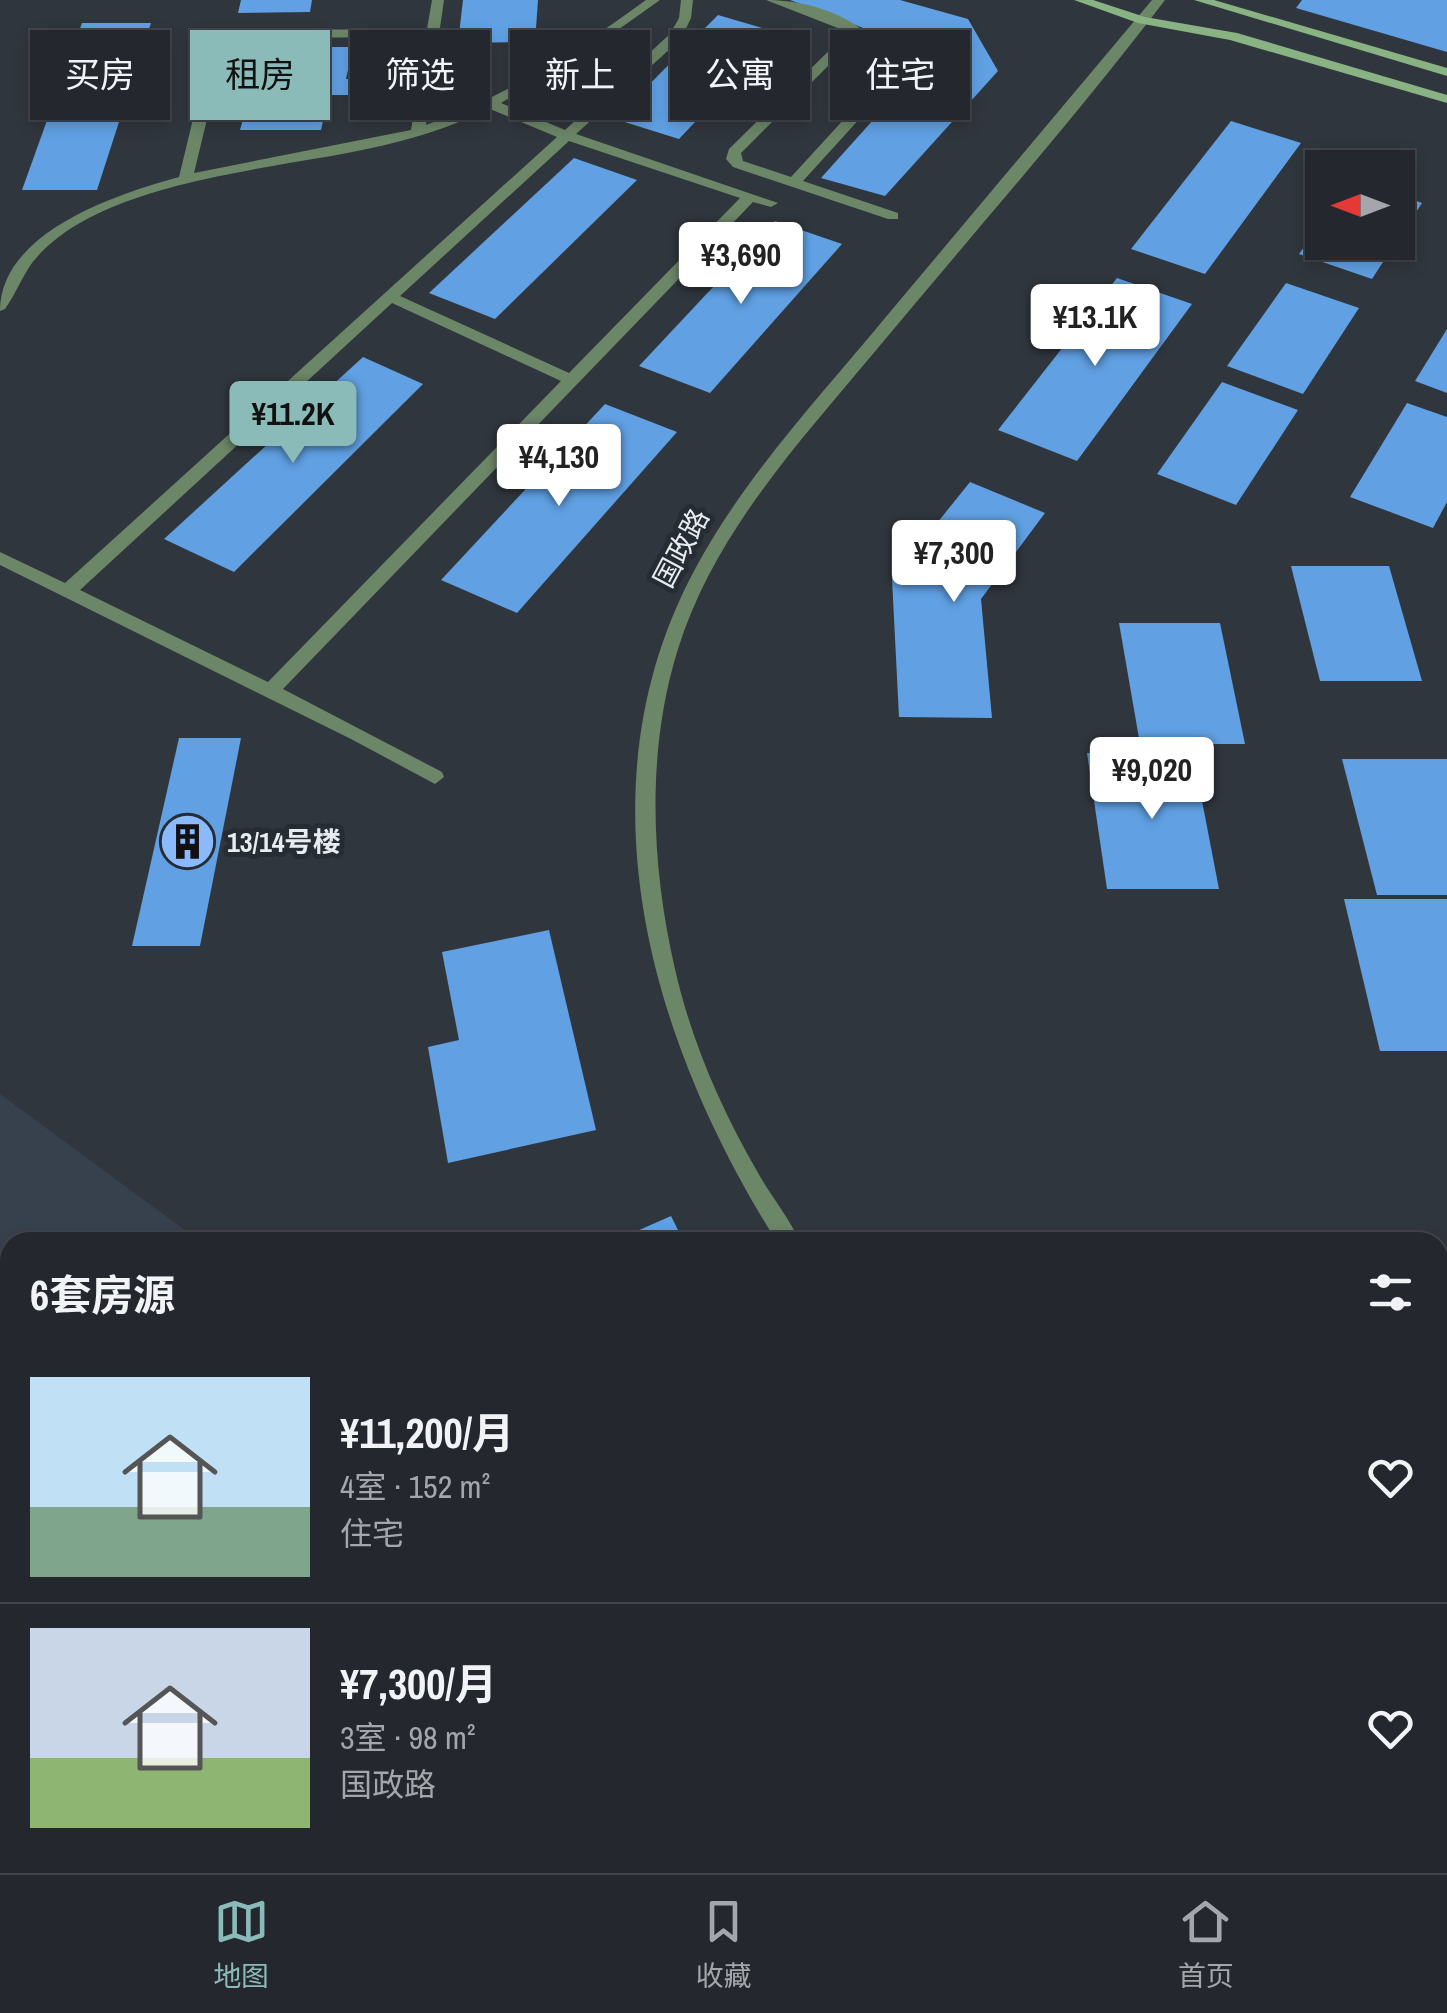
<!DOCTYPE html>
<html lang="zh">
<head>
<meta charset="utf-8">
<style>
	:root { --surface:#24282e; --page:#30343a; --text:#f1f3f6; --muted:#a3a6aa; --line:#41444a; --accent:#8bbbb9 }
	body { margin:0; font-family:"Archivo Narrow","Noto Sans SC",sans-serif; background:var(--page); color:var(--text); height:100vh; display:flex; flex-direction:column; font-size:38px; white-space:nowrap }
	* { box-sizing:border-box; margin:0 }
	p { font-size:32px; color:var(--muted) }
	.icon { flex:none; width:55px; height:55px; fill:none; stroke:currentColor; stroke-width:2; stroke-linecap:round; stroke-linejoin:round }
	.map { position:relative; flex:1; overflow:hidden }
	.details { position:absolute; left:0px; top:1232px; width:1448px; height:642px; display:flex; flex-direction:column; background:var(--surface); border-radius:30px 30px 0 0; box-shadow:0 5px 15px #0003,0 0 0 2px var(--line) }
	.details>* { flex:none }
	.hud { position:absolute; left:30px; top:30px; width:1388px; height:90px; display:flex; gap:20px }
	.needle { width:65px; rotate:270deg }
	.fabs { position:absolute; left:1305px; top:150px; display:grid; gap:20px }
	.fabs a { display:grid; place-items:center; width:110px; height:110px; border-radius:0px; background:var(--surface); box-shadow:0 5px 15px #0003,0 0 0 2px var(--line); font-size:50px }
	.price { position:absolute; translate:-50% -85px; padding:0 22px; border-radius:10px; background:#fff; color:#222; font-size:32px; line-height:65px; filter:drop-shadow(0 2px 5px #0008) }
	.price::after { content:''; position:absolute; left:50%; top:60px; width:30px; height:22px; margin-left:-15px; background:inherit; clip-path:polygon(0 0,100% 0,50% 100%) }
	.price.current { background:var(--accent); color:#111 }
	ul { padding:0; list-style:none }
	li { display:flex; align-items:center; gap:30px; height:250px; padding:0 30px }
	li+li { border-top:2px solid var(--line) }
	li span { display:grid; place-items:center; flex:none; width:280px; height:200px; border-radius:0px; color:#555 }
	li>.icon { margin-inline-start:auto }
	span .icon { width:120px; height:120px; fill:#fffc; stroke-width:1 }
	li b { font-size:42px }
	h2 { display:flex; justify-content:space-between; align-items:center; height:120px; padding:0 30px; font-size:42px }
	.tag { padding:0 35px; border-radius:0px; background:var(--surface); box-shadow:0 5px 15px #0003,0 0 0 2px var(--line); font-size:35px; line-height:90px }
	.tag.current { background:var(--accent); color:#111 }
	.tab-bar { display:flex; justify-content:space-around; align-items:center; height:140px; border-top:2px solid var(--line); background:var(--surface); font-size:28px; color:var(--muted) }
	.tab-bar a { display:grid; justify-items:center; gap:5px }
	.tab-bar .current { color:var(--accent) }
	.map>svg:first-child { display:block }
	.built { fill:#37414d }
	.building { fill:#60a0e3 }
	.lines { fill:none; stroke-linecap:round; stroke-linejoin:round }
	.service { fill:#6c8668; fill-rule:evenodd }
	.minor { fill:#6c8668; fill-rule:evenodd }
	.secondary { fill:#8ab383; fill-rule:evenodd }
	.labels { text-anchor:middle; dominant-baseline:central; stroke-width:10; stroke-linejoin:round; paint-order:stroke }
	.street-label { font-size:28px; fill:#e7ecf0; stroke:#262c33 }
	.poi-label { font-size:28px; font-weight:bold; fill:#e7ecf0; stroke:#262c33; text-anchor:start }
</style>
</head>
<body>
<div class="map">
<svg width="1447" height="1873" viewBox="0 0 1447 1873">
	<rect width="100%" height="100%" fill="#30363d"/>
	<polygon class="built" points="0,1094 201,1242 10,1242 10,1865 1047,1865 1058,1873 0,1873"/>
	<g class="building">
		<polygon points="241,0 312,0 310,12 238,13"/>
		<polygon points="463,0 538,0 535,42 458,43"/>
		<polygon points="790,0 900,0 968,19 998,71 885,196 821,178 909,80 884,36"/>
		<polygon points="1302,0 1447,0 1447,52 1296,8"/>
		<polygon points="718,15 779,33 679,139 615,119"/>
		<polygon points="82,23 151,23 97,190 22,190"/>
		<polygon points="287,47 353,47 346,79 364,79 361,95 329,95 321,130 240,130 253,84 278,84"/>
		<polygon points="1231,121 1301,143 1205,274 1131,249"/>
		<polygon points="574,158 637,180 495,319 429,293"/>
		<polygon points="1398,194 1422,203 1398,240"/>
		<polygon points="775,221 842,244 710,393 639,366"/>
		<polygon points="1322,222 1322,242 1396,242 1372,279 1299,254"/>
		<polygon points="1117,278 1192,304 1077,461 998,430"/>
		<polygon points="1286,283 1359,308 1303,394 1227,366"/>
		<polygon points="1447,329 1447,393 1415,381"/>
		<polygon points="363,357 423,384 234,572 164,539"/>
		<polygon points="1222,382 1298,410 1236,505 1157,474"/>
		<polygon points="1407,403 1447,417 1447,502 1433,528 1350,497"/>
		<polygon points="605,404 677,432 517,613 441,580"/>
		<polygon points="970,482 1045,513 981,599 992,718 899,717 892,579"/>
		<polygon points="1291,566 1389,566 1422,681 1320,681"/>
		<polygon points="1119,623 1220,623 1245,744 1140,744"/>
		<polygon points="179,738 241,738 200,946 132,946"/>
		<polygon points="1087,753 1193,754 1219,889 1107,889"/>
		<polygon points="1342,759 1447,759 1447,895 1377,895"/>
		<polygon points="1344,899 1447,899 1447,1051 1380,1051"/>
		<polygon points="549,930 596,1130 448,1163 428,1047 459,1040 442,952"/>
		<polygon points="671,1216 684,1242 612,1242"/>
	</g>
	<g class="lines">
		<g class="service">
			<path d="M432,0H444L426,125C506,97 577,50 646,0H660L574,61L501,103L565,130L670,34L679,18L681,0H693L691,18L681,39L576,134L778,203L771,207L753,202L283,689L442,772L444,777L435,784L351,739L0,565V552L65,583L557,137L490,109C451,127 410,140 367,149C271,170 96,181 32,263C22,277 15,295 5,309L0,311C0,232 117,194 179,177L208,57L220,41L249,30L427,29ZM426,37L411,130L194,173L222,57L229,46L249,38ZM569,141L740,198L569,373L400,296ZM392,303L561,381L268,682L80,590Z"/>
			<path d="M766,0C819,0 886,25 893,82L803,181L898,213V219H888L733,167L726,159L729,149L848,32ZM857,37C872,51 877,61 879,81L791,177L743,161L741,153Z"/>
		</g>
		<g class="minor">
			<path d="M1152,0H1165C1072,122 970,237 872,355C797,445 714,534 678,649C646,751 651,865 675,969C691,1040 721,1109 757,1171C770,1195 789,1217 800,1242H777C652,1044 576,792 694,571C744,477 818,399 885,318C974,212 1063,106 1152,0Z"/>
			<polygon points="1438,1764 1447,1768 1447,1796 1438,1792"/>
		</g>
		<g class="secondary">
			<polygon points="1074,0 1093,0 1145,17 1237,33 1447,95 1447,103 1230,40 1138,23"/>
			<polygon points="1194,0 1214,0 1447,68 1447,76"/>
		</g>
	</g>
	<defs>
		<symbol id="building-disc" viewBox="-11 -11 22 22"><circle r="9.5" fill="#8bbafc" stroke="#262c33"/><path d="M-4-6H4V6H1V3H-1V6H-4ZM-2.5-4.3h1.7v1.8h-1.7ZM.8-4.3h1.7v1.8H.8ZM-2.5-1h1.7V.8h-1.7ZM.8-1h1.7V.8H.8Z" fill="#111"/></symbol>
	</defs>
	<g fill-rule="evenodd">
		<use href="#building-disc" x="156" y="810" width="63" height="63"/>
	</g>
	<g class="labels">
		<g class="street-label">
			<text transform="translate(681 548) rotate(-62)">国政路</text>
		</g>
		<g class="poi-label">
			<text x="227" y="842">13/14号楼</text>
		</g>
	</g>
</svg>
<div class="fabs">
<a><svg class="needle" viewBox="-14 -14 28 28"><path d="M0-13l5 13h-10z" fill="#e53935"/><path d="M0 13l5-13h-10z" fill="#a3a6aa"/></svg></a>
</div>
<b class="price" style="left:741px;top:307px">¥3,690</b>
<b class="price" style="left:1095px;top:369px">¥13.1K</b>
<b class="price current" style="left:293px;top:466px">¥11.2K</b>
<b class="price" style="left:559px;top:509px">¥4,130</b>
<b class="price" style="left:954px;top:605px">¥7,300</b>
<b class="price" style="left:1152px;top:822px">¥9,020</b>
<div class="hud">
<a class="tag">买房</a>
<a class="tag current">租房</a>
<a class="tag">筛选</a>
<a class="tag">新上</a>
<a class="tag">公寓</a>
<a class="tag">住宅</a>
</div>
<section class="details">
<h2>6套房源<svg class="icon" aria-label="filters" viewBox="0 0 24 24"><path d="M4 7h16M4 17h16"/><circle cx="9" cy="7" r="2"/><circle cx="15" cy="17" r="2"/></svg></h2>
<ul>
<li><span style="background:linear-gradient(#bfe0f5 65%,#7fa58c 0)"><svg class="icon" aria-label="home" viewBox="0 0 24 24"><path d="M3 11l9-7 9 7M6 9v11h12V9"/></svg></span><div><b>¥11,200/月</b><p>4室 · 152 m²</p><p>住宅</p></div><svg class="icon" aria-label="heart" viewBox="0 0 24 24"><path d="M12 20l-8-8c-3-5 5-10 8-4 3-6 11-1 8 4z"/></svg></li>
<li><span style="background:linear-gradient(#c9d6e8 65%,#8fb573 0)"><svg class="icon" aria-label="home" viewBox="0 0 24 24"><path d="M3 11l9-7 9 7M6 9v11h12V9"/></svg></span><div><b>¥7,300/月</b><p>3室 · 98 m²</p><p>国政路</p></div><svg class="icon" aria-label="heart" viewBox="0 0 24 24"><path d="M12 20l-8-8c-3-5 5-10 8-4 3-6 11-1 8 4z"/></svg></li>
</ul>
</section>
</div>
<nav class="tab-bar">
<a class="current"><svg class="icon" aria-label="map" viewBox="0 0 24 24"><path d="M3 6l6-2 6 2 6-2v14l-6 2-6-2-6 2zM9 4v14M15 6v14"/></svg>地图</a>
<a><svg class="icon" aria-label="saved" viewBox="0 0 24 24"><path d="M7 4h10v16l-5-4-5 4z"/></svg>收藏</a>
<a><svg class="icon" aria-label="home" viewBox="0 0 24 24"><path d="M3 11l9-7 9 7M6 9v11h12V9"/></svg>首页</a>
</nav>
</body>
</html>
